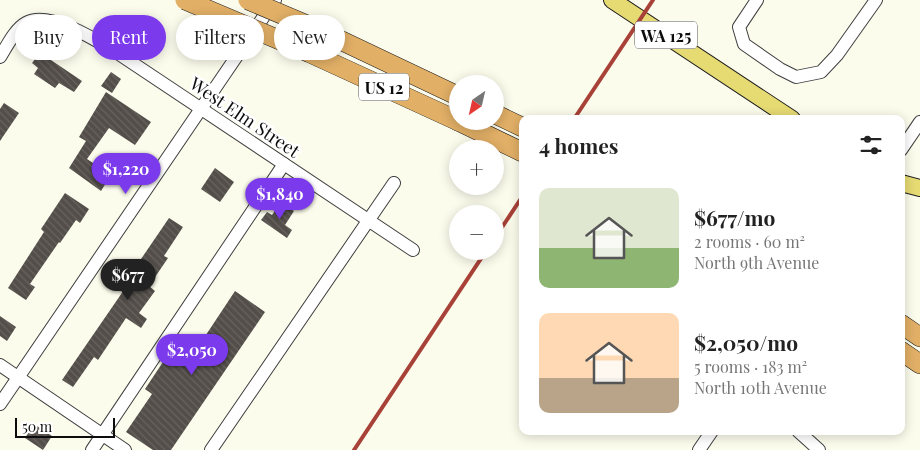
<!DOCTYPE html>
<html lang="en">
<head>
<meta charset="utf-8">
<style>
	:root { --surface:#fff; --page:#f2f2f2; --text:#222; --muted:#767676; --accent:#7c3aed }
	body { margin:0; font-family:"Playfair Display",serif; background:var(--page); color:var(--text); height:100vh; display:flex; flex-direction:column; font-size:19px; white-space:nowrap }
	* { box-sizing:border-box; margin:0 }
	p { font-size:16px; color:var(--muted) }
	.icon { flex:none; width:28px; height:28px; fill:none; stroke:currentColor; stroke-width:2; stroke-linecap:round; stroke-linejoin:round }
	.map { position:relative; flex:1; overflow:hidden }
	.drawer { position:absolute; left:519px; top:115px; width:386px; height:320px; display:flex; flex-direction:column; background:var(--surface); border-radius:10px; box-shadow:0 2px 12px #0003 }
	.drawer>* { flex:none }
	.banner { position:absolute; left:15px; top:15px; width:429px; height:45px; display:flex; gap:10px }
	.needle { width:32px; rotate:214deg }
	.controls { position:absolute; left:449px; top:75px; display:grid; gap:10px }
	.controls a { display:grid; place-items:center; width:55px; height:55px; border-radius:50%; background:var(--surface); box-shadow:0 2px 12px #0003; font-size:25px }
	.scale { position:absolute; left:15px; bottom:12px; width:100px; box-sizing:border-box; padding-left:5px; border:2px solid #0c0c0c; border-top:0; font-size:14px; line-height:18px; white-space:nowrap; color:#0c0c0c; -webkit-text-stroke:4px #fff; paint-order:stroke }
	.price { position:absolute; translate:-50% -42px; padding:0 11px; border-radius:18px; background:var(--accent); color:#fff; font-size:16px; line-height:32px; filter:drop-shadow(0 1px 2px #0008) }
	.price::after { content:''; position:absolute; left:50%; top:30px; width:15px; height:11px; margin-left:-8px; background:inherit; clip-path:polygon(0 0,100% 0,50% 100%) }
	.price.active { background:#222; color:#fff }
	ul { padding:0; list-style:none }
	li { display:flex; align-items:center; gap:15px; height:125px; padding:0 20px }
	li span { display:grid; place-items:center; flex:none; width:140px; height:100px; border-radius:10px; color:#555 }
	li>.icon { margin-inline-start:auto }
	span .icon { width:60px; height:60px; fill:#fffc; stroke-width:1 }
	li b { font-size:21px }
	h2 { display:flex; justify-content:space-between; align-items:center; height:60px; padding:0 20px; font-size:21px }
	.chip { padding:0 18px; border-radius:22px; background:var(--surface); box-shadow:0 2px 12px #0003; font-size:18px; line-height:45px }
	.chip.active { background:var(--accent); color:#fff }
	.map>svg:first-child { display:block }
	.building { fill:url(#building-back-hatch) }
	.lines { fill:none; stroke-linecap:round; stroke-linejoin:round }
	.minor-casing { stroke:#3f3f3f; stroke-width:14 }
	.major-casing { stroke:#1d1d1d; stroke-width:18 }
	.highway-casing { stroke:#1d1d1d; stroke-width:20 }
	.minor { stroke:#fff; stroke-width:12 }
	.major { stroke:#e6da73; stroke-width:16 }
	.highway { stroke:#e1af66; stroke-width:19 }
	.rail { stroke:#a84137; stroke-width:4 }
	.highway-bridge-casing { stroke:#1d1d1d; stroke-width:20; stroke-linecap:butt }
	.highway-bridge { stroke:#e1af66; stroke-width:19 }
	.labels { text-anchor:middle; dominant-baseline:central; stroke-width:5; stroke-linejoin:round; paint-order:stroke }
	.shield { fill:#fff; stroke:#555; stroke-width:1 }
	.shield-label { font-size:16px; font-weight:bold; fill:#0c0c0c }
	.street-label { font-size:18px; fill:#0c0c0c; stroke:#fff }
</style>
</head>
<body>
<div class="map">
<svg width="920" height="450" viewBox="0 0 920 450">
	<defs>
		<pattern id="building-back-hatch" width="6" height="6" patternUnits="userSpaceOnUse" patternTransform="scale(1.25)"><rect width="6" height="6" fill="#534e49"/><path d="M-1 5l2 2M0 0l6 6M5-1l2 2" fill="none" stroke="#67635f"/></pattern>
	</defs>
	<rect width="100%" height="100%" fill="#fcfced"/>
	<g class="building">
		<polygon points="38,55 46,60 48,58 82,81 74,92 59,83 55,88 34,74 38,68 32,63"/>
		<polygon points="111,72 121,79 112,93 101,86"/>
		<polygon points="106,92 151,122 135,145 109,128 87,159 111,175 101,191 69,168 86,141 79,137"/>
		<polygon points="4,103 19,113 0,141 0,109"/>
		<polygon points="215,168 234,182 220,202 201,189"/>
		<polygon points="65,193 89,209 80,223 76,220 60,243 59,242 30,284 35,287 26,300 8,288 44,232 41,229"/>
		<polygon points="281,202 294,211 285,225 292,230 287,238 261,220 267,212 272,215"/>
		<polygon points="169,218 183,227 164,256 168,258 149,286 155,291 139,313 147,319 141,328 126,318 98,360 94,357 73,387 62,380 126,287 124,286 127,282 126,281"/>
		<polygon points="235,291 265,312 171,450 153,450 126,432 152,394 145,389 179,338 196,350"/>
		<polygon points="0,316 16,327 7,341 0,336"/>
		<polygon points="34,424 52,436 43,450 25,438"/>
	</g>
	<g class="lines">
		<defs>
			<g id="minor">
				<polyline points="757,0 739,27 744,44 780,69 796,77 821,72 837,55 876,0"/>
				<path d="M0,57C7,46 15,29 26,23C49,10 96,40 116,52L413,250"/>
				<polyline points="901,150 920,122"/>
				<polyline points="0,365 125,450"/>
				<polyline points="0,404 275,0"/>
				<polyline points="798,431 819,450"/>
				<polyline points="92,450 284,164"/>
				<polyline points="211,450 394,183"/>
				<polyline points="699,450 712,431"/>
			</g>
			<g id="major">
				<polyline points="612,0 792,119"/>
				<polyline points="901,183 920,188"/>
			</g>
			<g id="highway">
				<polyline points="319,30 458,96"/>
				<polyline points="310,53 458,121"/>
				<polyline points="495,114 522,127"/>
				<polyline points="458,121 522,152"/>
				<polyline points="901,324 920,337"/>
				<polyline points="901,351 920,364"/>
			</g>
		</defs>
		<use href="#minor" class="minor-casing"/>
		<use href="#major" class="major-casing"/>
		<use href="#highway" class="highway-casing"/>
		<use href="#minor" class="minor"/>
		<use href="#major" class="major"/>
		<use href="#highway" class="highway"/>
		<g class="rail">
			<polyline points="574,119 653,0"/>
			<polyline points="495,238 522,197"/>
			<polyline points="354,450 486,251"/>
		</g>
		<defs>
			<g id="highway-bridge">
				<polyline points="185,0 310,53"/>
				<polyline points="248,0 319,30"/>
			</g>
		</defs>
		<use href="#highway-bridge" class="highway-bridge-casing"/>
		<use href="#highway-bridge" class="highway-bridge"/>
	</g>
	<g class="labels">
		<g class="shield">
			<rect x="635" y="21.5" width="62" height="27" rx="4"/>
			<rect x="359" y="73.5" width="50" height="27" rx="4"/>
		</g>
		<g class="shield-label">
			<text x="666" y="35">WA 125</text>
			<text x="384" y="87">US 12</text>
		</g>
		<g class="street-label">
			<text transform="translate(245 117) rotate(34)">West Elm Street</text>
		</g>
	</g>
</svg>
<div class="controls">
<a><svg class="needle" viewBox="-14 -14 28 28"><path d="M0-13l5 13h-10z" fill="#e53935"/><path d="M0 13l5-13h-10z" fill="#767676"/></svg></a>
<a>+</a>
<a>−</a>
</div>
<div class="scale">50 m</div>
<b class="price" style="left:126px;top:195px">$1,220</b>
<b class="price" style="left:280px;top:220px">$1,840</b>
<b class="price active" style="left:128px;top:301px">$677</b>
<b class="price" style="left:192px;top:376px">$2,050</b>
<div class="banner">
<a class="chip">Buy</a>
<a class="chip active">Rent</a>
<a class="chip">Filters</a>
<a class="chip">New</a>
</div>
<section class="drawer">
<h2>4 homes<svg class="icon" aria-label="filters" viewBox="0 0 24 24"><path d="M4 7h16M4 17h16"/><circle cx="9" cy="7" r="2"/><circle cx="15" cy="17" r="2"/></svg></h2>
<ul>
<li><span style="background:linear-gradient(#dfe7d0 60%,#8fb573 0)"><svg class="icon" aria-label="home" viewBox="0 0 24 24"><path d="M3 11l9-7 9 7M6 9v11h12V9"/></svg></span><div><b>$677/mo</b><p>2 rooms · 60 m²</p><p>North 9th Avenue</p></div></li>
<li><span style="background:linear-gradient(#ffd9b3 65%,#b9a48a 0)"><svg class="icon" aria-label="home" viewBox="0 0 24 24"><path d="M3 11l9-7 9 7M6 9v11h12V9"/></svg></span><div><b>$2,050/mo</b><p>5 rooms · 183 m²</p><p>North 10th Avenue</p></div></li>
</ul>
</section>
</div>
</body>
</html>
